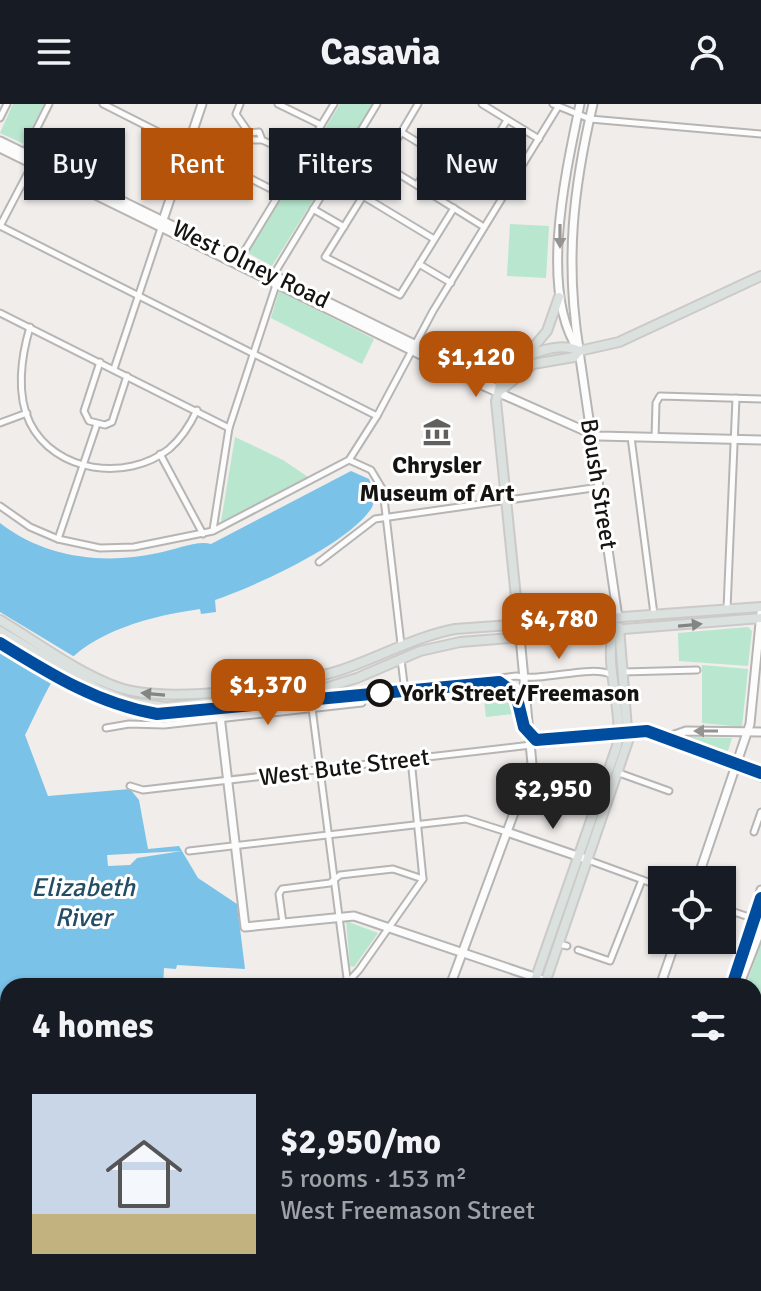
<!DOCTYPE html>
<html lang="en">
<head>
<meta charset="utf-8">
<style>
	:root { --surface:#171b24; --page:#242831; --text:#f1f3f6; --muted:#9ea1a6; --accent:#b45309 }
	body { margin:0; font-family:Signika,sans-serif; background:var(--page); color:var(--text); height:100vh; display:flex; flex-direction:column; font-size:30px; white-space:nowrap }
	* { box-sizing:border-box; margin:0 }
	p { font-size:26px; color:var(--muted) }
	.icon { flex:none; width:44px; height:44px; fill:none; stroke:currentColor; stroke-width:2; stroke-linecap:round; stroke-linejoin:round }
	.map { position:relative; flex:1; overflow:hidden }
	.sheet { position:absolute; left:0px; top:874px; width:762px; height:314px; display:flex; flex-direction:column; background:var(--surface); border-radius:24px 24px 0 0; box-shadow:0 2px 6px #0004 }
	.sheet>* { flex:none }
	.top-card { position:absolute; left:24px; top:24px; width:714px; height:72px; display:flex; gap:16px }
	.fabs { position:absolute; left:648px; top:762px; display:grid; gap:16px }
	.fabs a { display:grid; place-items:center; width:88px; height:88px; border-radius:0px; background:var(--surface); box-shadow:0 2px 6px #0004; font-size:40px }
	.price { position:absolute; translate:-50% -68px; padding:0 18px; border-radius:16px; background:var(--accent); color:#fff; font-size:26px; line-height:52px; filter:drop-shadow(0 2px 4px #0008) }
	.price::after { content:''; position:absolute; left:50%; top:48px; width:24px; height:18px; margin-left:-12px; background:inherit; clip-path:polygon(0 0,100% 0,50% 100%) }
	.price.selected { background:#222; color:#fff }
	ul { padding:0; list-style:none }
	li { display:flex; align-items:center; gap:24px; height:200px; padding:0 32px }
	li span { display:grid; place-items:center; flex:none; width:224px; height:160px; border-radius:0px; color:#555 }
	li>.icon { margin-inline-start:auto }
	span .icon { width:96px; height:96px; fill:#fffc; stroke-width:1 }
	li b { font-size:34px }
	h2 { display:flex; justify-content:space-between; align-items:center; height:96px; padding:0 32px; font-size:34px }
	.tag { padding:0 28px; border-radius:0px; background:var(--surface); box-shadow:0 2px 6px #0004; font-size:28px; line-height:72px }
	.tag.selected { background:var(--accent); color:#fff }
	header { display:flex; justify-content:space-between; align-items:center; height:104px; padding:0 32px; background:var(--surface); font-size:36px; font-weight:700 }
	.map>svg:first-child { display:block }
	.green { fill:#b8e6ce }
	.water { fill:#7ac2e8 }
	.pier { fill:#f0edeb }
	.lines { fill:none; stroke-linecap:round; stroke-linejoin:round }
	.minor-casing { stroke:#b7b5b3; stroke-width:9 }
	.tertiary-casing { stroke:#b7b5b3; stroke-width:11 }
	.secondary-casing { stroke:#b7b5b3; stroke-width:11 }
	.primary-casing { stroke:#cbcac9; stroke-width:12 }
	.minor { stroke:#fdfcfc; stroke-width:5 }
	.tertiary { stroke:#fdfcfc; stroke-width:7 }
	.secondary { stroke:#fdfcfc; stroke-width:7 }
	.primary { stroke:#dbe1de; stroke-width:8 }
	.rail-1-casing { stroke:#fff; stroke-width:18 }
	.rail-1 { stroke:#004d9f; stroke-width:12 }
	.oneway { fill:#959493 }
	.oneway2 { fill:#828583 }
	.stop-dot { fill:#fff; stroke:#151413; stroke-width:4 }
	.labels { text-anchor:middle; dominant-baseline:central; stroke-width:6; stroke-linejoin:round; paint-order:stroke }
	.street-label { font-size:24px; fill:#151413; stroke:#fff }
	.poi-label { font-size:24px; font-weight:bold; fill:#151413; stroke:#fff }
	.stop-label { font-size:24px; font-weight:bold; fill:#151413; stroke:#fff; text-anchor:start }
	.water-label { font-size:26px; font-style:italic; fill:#234d65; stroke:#fff }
</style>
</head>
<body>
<header><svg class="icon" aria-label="menu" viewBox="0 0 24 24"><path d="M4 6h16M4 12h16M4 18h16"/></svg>Casavia<svg class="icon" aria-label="person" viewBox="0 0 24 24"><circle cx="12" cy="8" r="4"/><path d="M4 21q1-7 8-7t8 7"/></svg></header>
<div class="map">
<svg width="761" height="1187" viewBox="0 0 761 1187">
	<rect width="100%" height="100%" fill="#f0edeb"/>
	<g class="green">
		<polygon points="13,0 44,0 24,40 0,29"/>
		<polygon points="340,0 373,0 272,162 248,149"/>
		<polygon points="510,120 549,122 546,174 507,172"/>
		<polygon points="279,187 374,235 362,260 271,214"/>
		<polygon points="235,333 283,356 308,373 221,418"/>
		<polygon points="748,523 752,527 748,562 679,557 678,529"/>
		<polygon points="702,561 748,565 742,623 702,619"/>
		<polygon points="493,587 506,593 513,610 486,613 483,588"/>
		<polygon points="691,633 732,634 727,650 690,637"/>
		<polygon points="346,817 378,829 354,863 350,862"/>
		<polygon points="761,838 761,903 754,900 754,882 746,882"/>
	</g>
	<g class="water">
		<path d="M351,367L369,375C373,384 377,395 371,405C346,441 256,482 215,496L216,508L201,510L200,505C152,512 93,526 60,566C46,584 36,610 25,631L48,692L130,685L139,696L148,745L179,742L198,774L237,800L245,865L177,861L176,865L164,864L163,882H8V1180H233L236,1187H0V419C45,454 104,461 158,449C175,446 197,436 211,440Z"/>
		<polygon points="268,1180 358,1180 345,1187 258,1187"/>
	</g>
	<g class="pier">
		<polygon points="0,508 78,555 62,569 58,580 0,545"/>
		<polygon points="182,747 137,754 130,761 108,762 107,751"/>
	</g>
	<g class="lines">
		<defs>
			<g id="minor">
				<polyline points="103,0 279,89"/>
				<polyline points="240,0 236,10 249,29"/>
				<polyline points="278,0 321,21"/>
				<polyline points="482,0 539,35"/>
				<polyline points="553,0 590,15 761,30"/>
				<polyline points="0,14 7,0"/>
				<polyline points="401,28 504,91"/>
				<polyline points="262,36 252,36 249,29 259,28 262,36 271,40"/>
				<polyline points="352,41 484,123"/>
				<polyline points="392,44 418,0"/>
				<polyline points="24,50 49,0"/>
				<polyline points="383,60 325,153 400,191 454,104"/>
				<polyline points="472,73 507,16"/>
				<polyline points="417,81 436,50"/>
				<polyline points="363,92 434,135"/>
				<polyline points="313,105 344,123"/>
				<polyline points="0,122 377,312"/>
				<polyline points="0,122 33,59"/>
				<polyline points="239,156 334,0"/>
				<polyline points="419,160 451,179"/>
				<polyline points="0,209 229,324"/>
				<path d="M30,223C21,253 16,291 30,319C55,369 127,378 169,345C182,334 190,321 197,306"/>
				<polyline points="100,258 84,307 89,317 105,321 112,318 127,272"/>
				<polyline points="114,265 161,124"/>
				<polyline points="0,319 27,309"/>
				<polyline points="631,333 654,510"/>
				<polyline points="655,334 656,299 660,292 761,295"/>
				<polyline points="160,350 203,430"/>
				<polyline points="349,356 371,366 383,386 401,540"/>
				<polyline points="0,402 30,423 58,435 100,444 134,443 213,427 349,356 377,312 433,207 558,3"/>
				<polyline points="213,426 229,324 275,184 274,170 377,0"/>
				<polyline points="58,435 97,320"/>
				<polyline points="319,458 375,415 600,383"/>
				<polyline points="727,505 736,294"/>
				<path d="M401,555L404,580L409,585L516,572C544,578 591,560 612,571"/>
				<polyline points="623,568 697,566"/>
				<polyline points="312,604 348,882"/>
				<polyline points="106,624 129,620 164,621 362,599"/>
				<polyline points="619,669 669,687"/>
				<polyline points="130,682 143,686 531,641"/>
				<polyline points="754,728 761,708"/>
				<polyline points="189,747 466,715 507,728"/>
				<polyline points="588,756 662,783"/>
				<polyline points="722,804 761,817"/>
				<polyline points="283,819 279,790 282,785 330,779 340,771 393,765 423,775"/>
				<polyline points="559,840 567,842"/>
				<polyline points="578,846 610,857 642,776"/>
				<polyline points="546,877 559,882"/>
				<polyline points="347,879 359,866 423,775 411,655"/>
				<polyline points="694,1187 694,1180"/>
				<polyline points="746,1187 746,1180"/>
			</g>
			<g id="tertiary">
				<polyline points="0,37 420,243 499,286"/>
				<polyline points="0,44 486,283 585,327 599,332 761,336"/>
				<polyline points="162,119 202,0"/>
				<path d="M579,245C565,158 573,85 593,0"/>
				<path d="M579,247C538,188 566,67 580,0"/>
				<polyline points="217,586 245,823 354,812 546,877"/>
				<polyline points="666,634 686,627 761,628"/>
				<polyline points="532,640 646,628 761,673"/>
				<polyline points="507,728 583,754"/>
				<polyline points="697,776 750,620 761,509"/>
				<polyline points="450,882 532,660 520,533"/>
				<polyline points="660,882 676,836"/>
				<polyline points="642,1180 668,1187"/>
				<polyline points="550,1187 553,1180"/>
			</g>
			<g id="secondary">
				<polyline points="579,247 618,514"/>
				<polyline points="729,882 761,786"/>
				<polyline points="739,882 761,825"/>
				<polyline points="754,1109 761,1109"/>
				<polyline points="754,1122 761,1122"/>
			</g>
			<g id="primary">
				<polyline points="527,251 547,227 559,193"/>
				<polyline points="500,287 533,260 574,253 579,247 619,238 761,172"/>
				<path d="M0,516C37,538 76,568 117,583C168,601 289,583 341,566C380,553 414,533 455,525L761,503"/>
				<polyline points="0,527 100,586 130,598 166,603 309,589 357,574 420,547 460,538 761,514"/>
				<path d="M520,533L496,297C498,291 499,283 501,278C513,254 555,235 579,247"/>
				<path d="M533,882L617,642C624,603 602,560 615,522"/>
				<polyline points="544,882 628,637 619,523"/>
				<polyline points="423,1187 426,1180"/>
				<polyline points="435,1187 437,1180"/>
			</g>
		</defs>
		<use href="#minor" class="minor-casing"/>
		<use href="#tertiary" class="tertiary-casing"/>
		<use href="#secondary" class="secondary-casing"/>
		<use href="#primary" class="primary-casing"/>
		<use href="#minor" class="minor"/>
		<use href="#tertiary" class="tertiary"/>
		<use href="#secondary" class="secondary"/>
		<use href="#primary" class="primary"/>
		<defs>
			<g id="rail-1">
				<path d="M0,539C50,570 98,600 157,610L499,578L516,590L524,623L536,636L647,627L761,669"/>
				<polyline points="732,882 761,794"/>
			</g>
		</defs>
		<use href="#rail-1" class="rail-1-casing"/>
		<use href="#rail-1" class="rail-1"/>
	</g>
	<defs><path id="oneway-solid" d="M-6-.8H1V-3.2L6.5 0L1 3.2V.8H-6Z" transform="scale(2)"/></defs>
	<g class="oneway">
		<use href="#oneway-solid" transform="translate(560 132) rotate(90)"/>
		<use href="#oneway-solid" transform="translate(706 627) rotate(-180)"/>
	</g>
	<g class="oneway2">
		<use href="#oneway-solid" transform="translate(690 521) rotate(-5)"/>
		<use href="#oneway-solid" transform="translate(153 590) rotate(-175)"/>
	</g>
	<defs>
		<symbol id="museum-bare" viewBox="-9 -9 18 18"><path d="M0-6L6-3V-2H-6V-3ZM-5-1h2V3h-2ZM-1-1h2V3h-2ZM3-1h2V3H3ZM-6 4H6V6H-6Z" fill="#62605f" stroke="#fff" stroke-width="2.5" paint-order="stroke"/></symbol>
	</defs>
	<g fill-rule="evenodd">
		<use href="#museum-bare" x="417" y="308" width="40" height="40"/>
	</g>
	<circle class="stop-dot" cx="380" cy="589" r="12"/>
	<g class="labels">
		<g class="street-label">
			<text transform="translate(251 160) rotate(26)">West Olney Road</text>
			<text transform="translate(599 380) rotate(81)">Boush Street</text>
			<text transform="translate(344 663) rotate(-7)">West Bute Street</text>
		</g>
		<g class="poi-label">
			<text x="437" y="361">Chrysler<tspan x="437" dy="28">Museum of Art</tspan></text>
		</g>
		<g class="stop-label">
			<text x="400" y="589">York Street/Freemason</text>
		</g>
		<g class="water-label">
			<text x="83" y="784">Elizabeth<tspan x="83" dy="30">River</tspan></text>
		</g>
	</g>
</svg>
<div class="fabs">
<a><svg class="icon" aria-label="locate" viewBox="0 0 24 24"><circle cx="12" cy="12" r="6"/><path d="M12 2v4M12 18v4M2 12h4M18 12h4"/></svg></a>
</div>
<b class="price" style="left:476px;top:295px">$1,120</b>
<b class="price" style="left:559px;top:557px">$4,780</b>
<b class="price" style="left:268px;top:623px">$1,370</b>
<b class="price selected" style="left:553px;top:727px">$2,950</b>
<div class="top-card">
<a class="tag">Buy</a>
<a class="tag selected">Rent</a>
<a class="tag">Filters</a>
<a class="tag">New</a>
</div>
<section class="sheet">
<h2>4 homes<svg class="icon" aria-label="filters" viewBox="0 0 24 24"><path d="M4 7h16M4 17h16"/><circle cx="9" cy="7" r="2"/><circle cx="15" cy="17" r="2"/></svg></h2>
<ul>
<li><span style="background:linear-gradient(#c9d6e8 75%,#c2b280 0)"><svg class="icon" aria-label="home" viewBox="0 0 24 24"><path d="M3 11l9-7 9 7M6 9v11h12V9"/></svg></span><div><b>$2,950/mo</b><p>5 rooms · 153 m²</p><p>West Freemason Street</p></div></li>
</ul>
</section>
</div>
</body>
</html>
